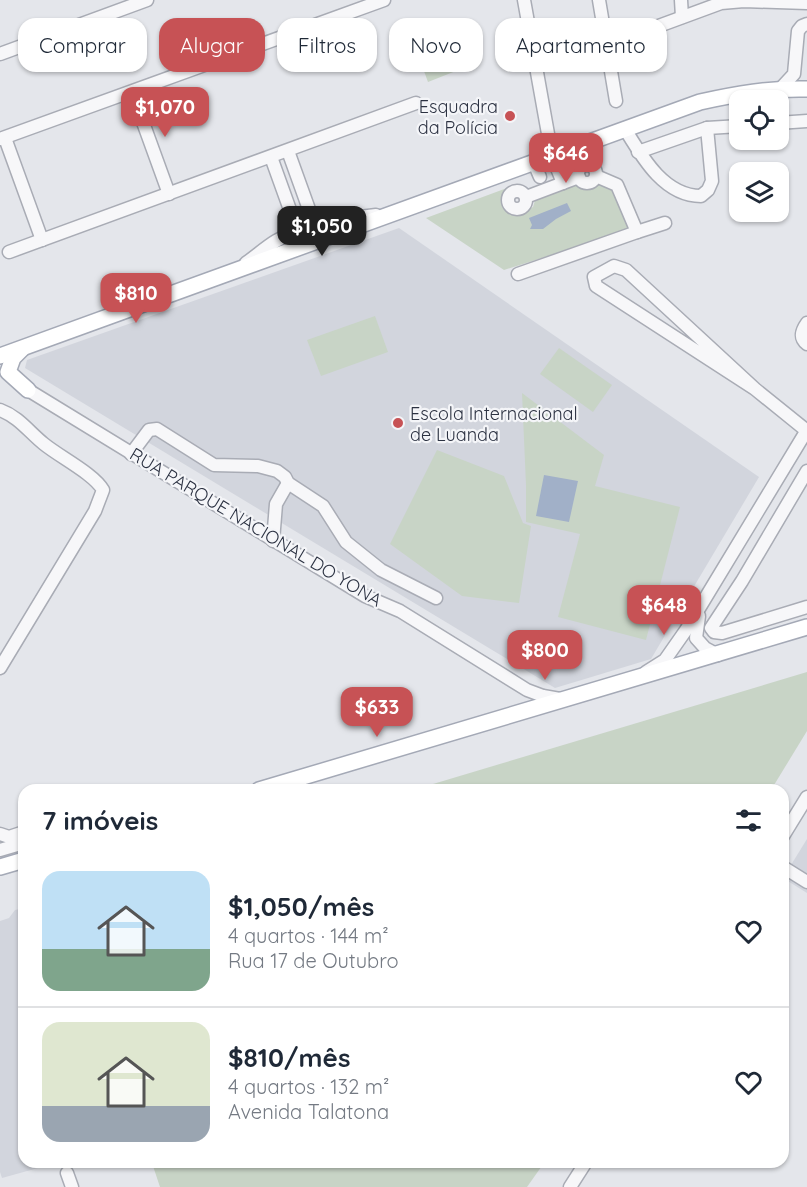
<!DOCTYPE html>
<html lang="pt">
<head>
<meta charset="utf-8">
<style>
	:root { --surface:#fff; --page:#f6f6f7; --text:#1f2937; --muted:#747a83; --line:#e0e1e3; --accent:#c75255 }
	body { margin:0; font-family:Quicksand,sans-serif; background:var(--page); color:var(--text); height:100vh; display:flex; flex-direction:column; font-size:22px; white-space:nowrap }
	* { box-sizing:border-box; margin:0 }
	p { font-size:20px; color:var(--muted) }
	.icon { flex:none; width:33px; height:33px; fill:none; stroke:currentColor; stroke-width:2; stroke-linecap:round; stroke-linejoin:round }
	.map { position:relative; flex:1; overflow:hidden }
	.side { position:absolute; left:18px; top:784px; width:771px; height:384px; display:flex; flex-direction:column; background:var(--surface); border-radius:18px; box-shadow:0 2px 4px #0004 }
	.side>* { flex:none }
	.top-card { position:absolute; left:18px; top:18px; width:771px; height:54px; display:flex; gap:12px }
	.fabs { position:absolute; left:729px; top:90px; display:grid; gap:12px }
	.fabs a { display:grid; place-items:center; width:60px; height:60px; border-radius:12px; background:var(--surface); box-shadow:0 2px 4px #0004; font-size:30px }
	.price { position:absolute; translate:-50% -51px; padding:0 14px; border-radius:12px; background:var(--accent); color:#fff; font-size:20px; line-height:39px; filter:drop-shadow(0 2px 3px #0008) }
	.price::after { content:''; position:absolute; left:50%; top:36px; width:18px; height:14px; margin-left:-9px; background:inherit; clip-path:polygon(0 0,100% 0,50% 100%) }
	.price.active { background:#222; color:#fff }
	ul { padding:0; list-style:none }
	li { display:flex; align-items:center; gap:18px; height:150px; padding:0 24px }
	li+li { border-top:2px solid var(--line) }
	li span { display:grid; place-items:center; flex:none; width:168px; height:120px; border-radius:18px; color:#555 }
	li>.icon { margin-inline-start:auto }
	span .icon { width:72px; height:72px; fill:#fffc; stroke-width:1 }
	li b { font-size:26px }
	h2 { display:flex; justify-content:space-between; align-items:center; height:72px; padding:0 24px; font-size:26px }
	.pill { padding:0 21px; border-radius:18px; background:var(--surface); box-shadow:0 2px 4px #0004; font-size:21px; line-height:54px }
	.pill.active { background:var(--accent); color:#fff }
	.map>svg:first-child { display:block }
	.built { fill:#d2d5dd }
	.green { fill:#c8d4c6 }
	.water { fill:#a1b0c8 }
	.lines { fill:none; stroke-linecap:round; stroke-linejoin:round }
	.minor-casing { stroke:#a9acb5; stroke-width:15 }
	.major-casing { stroke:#a4a9b6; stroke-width:18 }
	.minor { stroke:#f7f7f9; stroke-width:12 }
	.major { stroke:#fff; stroke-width:15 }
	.poi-dot { fill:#c75255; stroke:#f4f5f8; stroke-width:2 }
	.labels { text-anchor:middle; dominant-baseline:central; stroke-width:4.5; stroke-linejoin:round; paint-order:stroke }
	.poi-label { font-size:18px; fill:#2c3242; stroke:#f4f5f8; text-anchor:end }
	.street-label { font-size:18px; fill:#2c3242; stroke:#f4f5f8 }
</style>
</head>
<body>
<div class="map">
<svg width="807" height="1187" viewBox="0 0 807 1187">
	<rect width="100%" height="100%" fill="#e4e6eb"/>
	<g class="built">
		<polygon points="399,228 759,477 651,659 555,688 25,368 27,360"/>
		<polygon points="807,839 807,893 783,878"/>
		<polygon points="24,908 24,1162 56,1163 2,1178 0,1172 0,921 9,918 15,910"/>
	</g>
	<g class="green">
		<polygon points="449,22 466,67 428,82 411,36"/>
		<polygon points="576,182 585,188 603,182 615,186 630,230 504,270 426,218 507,188 501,203 513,216 533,207 536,197"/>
		<polygon points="375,316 388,352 321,376 307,340"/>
		<polygon points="559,348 612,385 593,412 540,374"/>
		<polygon points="522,393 604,455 595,486 680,507 646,640 558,617 580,534 526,522 526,485"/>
		<polygon points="437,450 504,476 523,523 531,526 519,603 462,596 390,544"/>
		<polygon points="807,672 807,731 771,790 413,790"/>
		<polygon points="152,1163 152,1162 544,1163 527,1187 160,1187"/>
	</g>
	<g class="water">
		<polygon points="567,203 571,211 556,219 543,229 530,229 532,225 529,218"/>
		<polygon points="544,475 578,481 569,522 536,516"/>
	</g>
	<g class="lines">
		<defs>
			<g id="minor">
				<polyline points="524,0 552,156 563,183"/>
				<polyline points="599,0 616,101"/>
				<polyline points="681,0 682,17"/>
				<polyline points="607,45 721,3 744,1 807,3"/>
				<polyline points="0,54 147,0"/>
				<polyline points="781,88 794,74 798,31 802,26 807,24"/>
				<polyline points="132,92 169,194"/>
				<polyline points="778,123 807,121"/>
				<path d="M625,129C642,157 664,196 701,196L708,190L712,181L707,128"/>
				<polyline points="5,138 42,240"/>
				<polyline points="0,139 384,0"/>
				<polyline points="288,151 315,226"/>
				<polyline points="638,152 707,128 740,126"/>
				<polyline points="271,157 298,232"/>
				<polyline points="534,163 540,177"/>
				<circle cx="587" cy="174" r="9"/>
				<circle cx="517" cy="200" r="9"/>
				<polyline points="526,197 579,177"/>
				<polyline points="637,232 665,223"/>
				<polyline points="9,252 416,103"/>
				<path d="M246,263C256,256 266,247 276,241C304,224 345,219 376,215"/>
				<polyline points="518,274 637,232 617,185 596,176"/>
				<path d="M807,323C802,330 799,338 807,344"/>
				<polyline points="755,389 596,286 594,277 614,266 626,270 755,389 807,431"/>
				<polyline points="28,390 365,596 400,611 527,690 543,696 560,699"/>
				<path d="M0,410C19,417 29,432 44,444C60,457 94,474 103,490L95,511L0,668"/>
				<polyline points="131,454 149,430 157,429 214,465 258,466 277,471 285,477 288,483 323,506 346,542 381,570 436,598"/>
				<polyline points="807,471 742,581 711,628 714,632 722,633 807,607"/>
				<polyline points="273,541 276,504 288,483"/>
				<polyline points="699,616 696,638 705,648 718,655"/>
				<polyline points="646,672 665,660 686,630 807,430"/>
				<polyline points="0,834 9,837 24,832"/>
				<polyline points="783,836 807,797"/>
				<polyline points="0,850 24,843"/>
				<polyline points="783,867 807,882"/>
				<polyline points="67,1173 72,1187"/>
				<polyline points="570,1187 586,1162"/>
			</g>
			<g id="major">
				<polyline points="22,349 13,358 8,372 28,390"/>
				<path d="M0,356L700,102C736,94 770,88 807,89"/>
				<polyline points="259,790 807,627"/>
				<polyline points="0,867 24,860"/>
			</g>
		</defs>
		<use href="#minor" class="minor-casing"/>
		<use href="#major" class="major-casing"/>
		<use href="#minor" class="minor"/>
		<use href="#major" class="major"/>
	</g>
	<g class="poi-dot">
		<circle cx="510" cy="116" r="6"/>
		<circle cx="398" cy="423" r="6"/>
	</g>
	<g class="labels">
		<g class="poi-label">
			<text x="498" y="106">Esquadra<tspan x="498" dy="21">da Polícia</tspan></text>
			<text x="410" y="413" text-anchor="start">Escola Internacional<tspan x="410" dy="21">de Luanda</tspan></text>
		</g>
		<g class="street-label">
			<text transform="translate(256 527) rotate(31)">RUA PARQUE NACIONAL DO YONA</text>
		</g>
	</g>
</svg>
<div class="fabs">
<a><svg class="icon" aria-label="locate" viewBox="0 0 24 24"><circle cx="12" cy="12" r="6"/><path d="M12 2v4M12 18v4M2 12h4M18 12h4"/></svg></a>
<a><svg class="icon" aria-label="layers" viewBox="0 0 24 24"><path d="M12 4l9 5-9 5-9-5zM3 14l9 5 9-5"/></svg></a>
</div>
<b class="price" style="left:165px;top:138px">$1,070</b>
<b class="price" style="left:566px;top:184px">$646</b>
<b class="price active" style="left:322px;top:257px">$1,050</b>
<b class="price" style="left:136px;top:324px">$810</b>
<b class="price" style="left:664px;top:636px">$648</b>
<b class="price" style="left:545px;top:681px">$800</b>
<b class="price" style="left:377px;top:738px">$633</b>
<div class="top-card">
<a class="pill">Comprar</a>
<a class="pill active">Alugar</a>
<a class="pill">Filtros</a>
<a class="pill">Novo</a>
<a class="pill">Apartamento</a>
</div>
<section class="side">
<h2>7 imóveis<svg class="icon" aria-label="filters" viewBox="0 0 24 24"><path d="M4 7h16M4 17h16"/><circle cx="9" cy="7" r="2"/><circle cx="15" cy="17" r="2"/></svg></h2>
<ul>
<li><span style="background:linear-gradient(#bfe0f5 65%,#7fa58c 0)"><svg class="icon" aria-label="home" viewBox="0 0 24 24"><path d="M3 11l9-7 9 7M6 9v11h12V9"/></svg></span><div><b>$1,050/mês</b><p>4 quartos · 144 m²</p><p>Rua 17 de Outubro</p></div><svg class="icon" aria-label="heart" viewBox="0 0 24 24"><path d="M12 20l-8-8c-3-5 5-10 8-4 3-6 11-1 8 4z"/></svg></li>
<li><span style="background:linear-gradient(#dfe7d0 70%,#9aa5b1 0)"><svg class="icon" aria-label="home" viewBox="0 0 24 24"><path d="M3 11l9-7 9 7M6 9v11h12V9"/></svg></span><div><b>$810/mês</b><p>4 quartos · 132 m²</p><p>Avenida Talatona</p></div><svg class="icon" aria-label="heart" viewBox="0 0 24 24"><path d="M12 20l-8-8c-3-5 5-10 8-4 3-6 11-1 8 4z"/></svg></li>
</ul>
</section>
</div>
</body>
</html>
